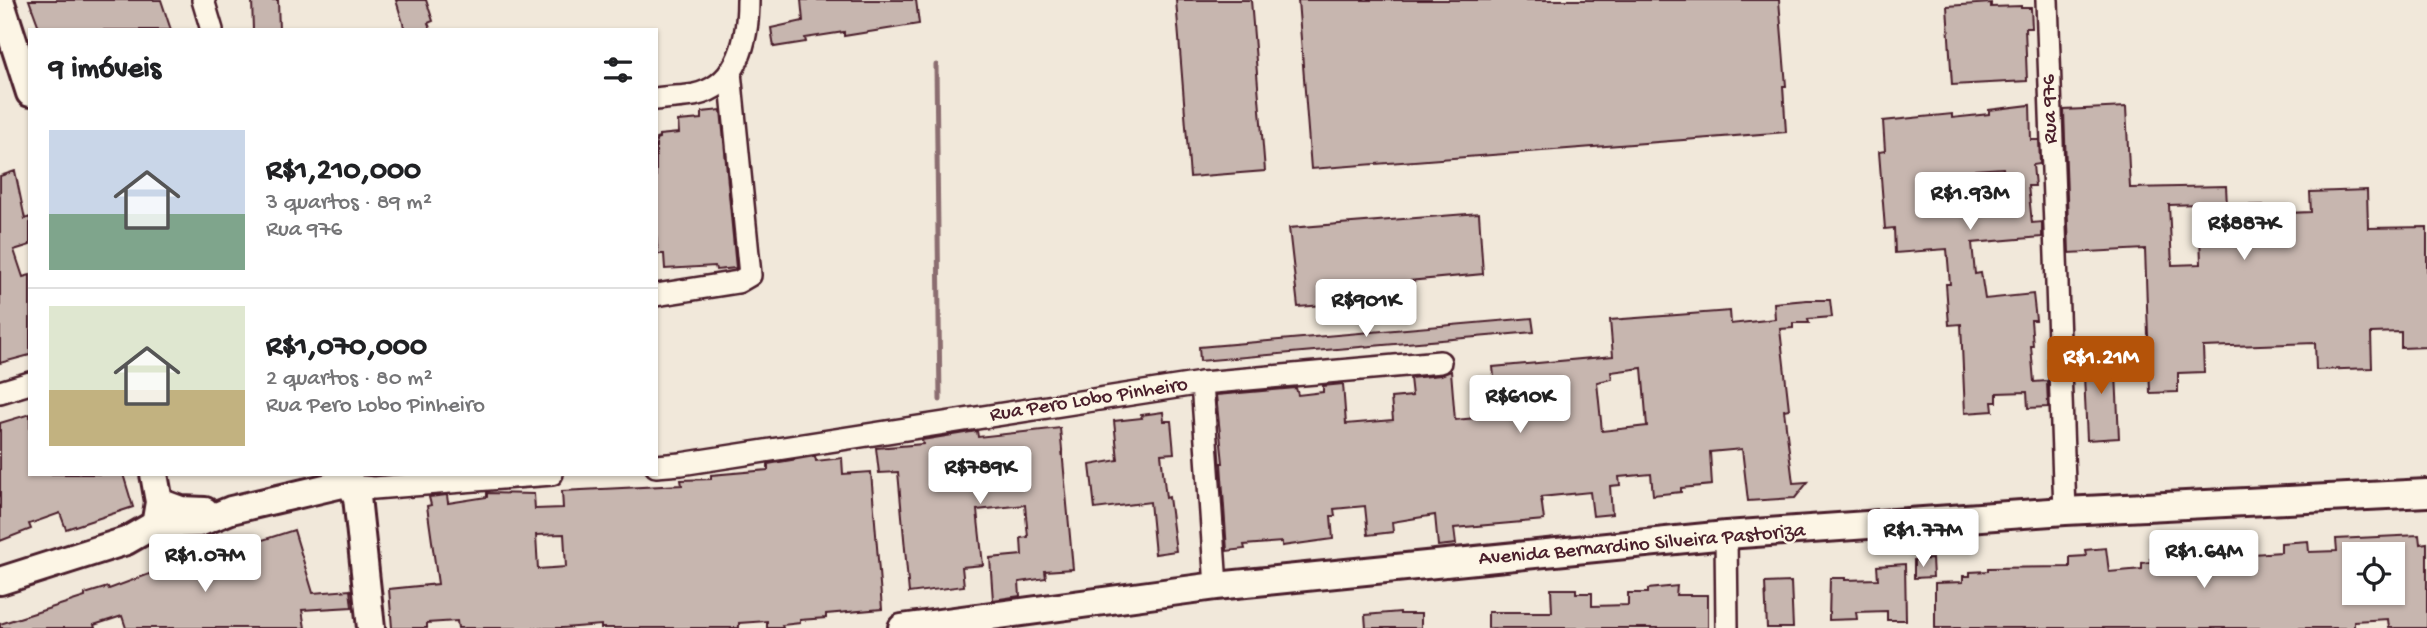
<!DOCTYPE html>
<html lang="pt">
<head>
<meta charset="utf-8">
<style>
	:root { --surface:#fff; --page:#f6f6f6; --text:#202124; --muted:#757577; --line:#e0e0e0; --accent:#b45309 }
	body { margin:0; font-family:"Gochi Hand",sans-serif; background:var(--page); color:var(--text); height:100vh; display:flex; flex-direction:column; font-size:26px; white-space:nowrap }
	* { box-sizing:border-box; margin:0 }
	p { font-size:23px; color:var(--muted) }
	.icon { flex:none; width:38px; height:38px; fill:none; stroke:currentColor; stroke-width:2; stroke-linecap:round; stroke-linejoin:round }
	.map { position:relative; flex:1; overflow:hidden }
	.side { position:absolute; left:28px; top:28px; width:630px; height:448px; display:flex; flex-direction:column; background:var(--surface); border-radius:0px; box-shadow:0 2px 5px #0004 }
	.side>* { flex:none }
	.controls { position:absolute; left:2342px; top:542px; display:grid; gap:14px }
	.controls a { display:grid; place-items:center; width:63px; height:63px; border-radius:0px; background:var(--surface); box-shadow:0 2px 5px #0004; font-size:35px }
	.price { position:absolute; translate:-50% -60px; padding:0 16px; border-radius:7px; background:#fff; color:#222; font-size:23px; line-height:46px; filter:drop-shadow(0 2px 4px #0008) }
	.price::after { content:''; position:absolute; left:50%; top:42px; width:21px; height:16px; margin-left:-10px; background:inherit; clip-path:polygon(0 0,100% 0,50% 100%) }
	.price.selected { background:var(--accent); color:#fff }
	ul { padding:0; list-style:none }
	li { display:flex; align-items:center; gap:21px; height:175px; padding:0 21px }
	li+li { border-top:2px solid var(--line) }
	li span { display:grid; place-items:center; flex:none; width:196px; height:140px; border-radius:0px; color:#555 }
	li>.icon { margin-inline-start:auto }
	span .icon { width:84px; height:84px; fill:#fffc; stroke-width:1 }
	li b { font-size:30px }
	h2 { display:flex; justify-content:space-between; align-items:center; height:84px; padding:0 21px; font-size:30px }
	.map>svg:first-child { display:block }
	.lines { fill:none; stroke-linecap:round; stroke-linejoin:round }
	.stream { stroke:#8b6d6f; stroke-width:5 }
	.building { fill:#c7b6af; stroke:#4a1f2b; stroke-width:2; fill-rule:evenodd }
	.minor-casing { stroke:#4a1f2b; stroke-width:26 }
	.major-casing { stroke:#4a1f2b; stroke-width:32 }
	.minor { stroke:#fcf5e5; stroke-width:21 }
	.major { stroke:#fcf5e5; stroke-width:26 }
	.labels { text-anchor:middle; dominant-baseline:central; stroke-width:5; stroke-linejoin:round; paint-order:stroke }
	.street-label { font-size:21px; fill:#4a1f2b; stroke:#fcf5e5 }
</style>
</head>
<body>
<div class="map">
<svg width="2427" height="628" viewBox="0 0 2427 628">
	<rect width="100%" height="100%" fill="#f1e8da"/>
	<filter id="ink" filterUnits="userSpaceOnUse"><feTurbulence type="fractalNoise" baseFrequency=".0143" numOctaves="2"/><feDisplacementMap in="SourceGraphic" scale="14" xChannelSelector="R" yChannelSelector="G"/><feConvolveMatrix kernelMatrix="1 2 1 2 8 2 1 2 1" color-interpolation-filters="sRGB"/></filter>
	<g filter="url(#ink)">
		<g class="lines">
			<polyline class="stream" points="936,65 940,400"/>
		</g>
		<g class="building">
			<polygon points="29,0 161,0 171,30 40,30"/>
			<polygon points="252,0 278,0 279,30 253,30"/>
			<polygon points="396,0 426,0 433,21 428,23 431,30 405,30"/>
			<polygon points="801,0 916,0 919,24 844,36 844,32 805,38 806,42 774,47 771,28 803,21"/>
			<polygon points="1176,0 1251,0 1265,171 1190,177"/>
			<polygon points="1298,0 1779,0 1786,86 1783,86 1786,132 1311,169"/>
			<polygon points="1991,3 1991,7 2021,6 2021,8 2031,8 2032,28 2025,28 2027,81 1952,85 1947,6"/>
			<path d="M2030,105L2031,140H2039L2040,164L2033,165L2035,186H2028L2032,223L2042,222V237L1972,243L1975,274L1981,273L1985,299L2033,294L2036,320H2031L2033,346H2031L2034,382L2047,381L2048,407L2028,408L2027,392L1997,393V402H1992L1993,411L1965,413L1961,324L1949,325L1946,284H1950L1947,249L1895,253L1894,228L1885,229L1879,152L1885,151L1883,121L1952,114V118L1989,114V110ZM2003,168L2006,196L1977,199L1975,170Z"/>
			<path d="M2126,107L2130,188L2226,186L2227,206L2263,205V214L2311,212L2310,192L2367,190L2368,228L2427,227V347L2401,348V332L2371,333L2372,368L2316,370L2315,343L2203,347L2204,372L2178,373V392L2150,393L2145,249L2069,253L2064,110ZM2199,204L2201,264L2172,265L2169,205Z"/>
			<polygon points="721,110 736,268 716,270 715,266 665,269 664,254 658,254 656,234 656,139 659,138 659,135 679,133 678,121 702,119 702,112"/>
			<polygon points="15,171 25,219 30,217 30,245 14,250 23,277 30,275 30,355 0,363 0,176"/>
			<polygon points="1479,213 1483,274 1376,284 1378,301 1298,307 1289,228"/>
			<path d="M1807,300H1830L1832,317L1808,319L1809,323H1793V328L1780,329L1789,409L1784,410L1793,483L1808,482L1795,498L1748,501L1742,449L1710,452L1712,485L1681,488V492L1653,495L1651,474L1619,477L1620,485L1610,486L1612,514L1593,516L1590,492L1541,497L1544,520L1454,528L1456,544L1438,546L1435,515L1392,522L1393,532L1368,535L1365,506L1334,509L1335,516H1331L1333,539L1282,546V542L1244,545L1245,549L1227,551L1221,463H1223L1216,395L1296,388L1298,395L1323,392V386L1343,384L1346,424L1393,420L1391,398L1412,396L1410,378L1441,375L1451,371L1455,420L1498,416L1493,367L1613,356L1610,320L1730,311L1731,324L1775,319L1774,303ZM1642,368L1647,426L1602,431L1597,382L1612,379L1611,372Z"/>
			<polygon points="1532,318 1534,332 1200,361 1199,347"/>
			<polygon points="2115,352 2119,438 2087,440 2083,354"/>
			<polygon points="1163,412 1164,421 1171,421 1174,453 1161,454 1166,498 1169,497 1176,551 1155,554 1150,502 1095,509 1090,465 1118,460 1114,421 1142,418 1141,415"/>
			<polygon points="30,414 30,474 123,474 133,507 66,529 60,513 29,524 31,529 0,541 0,423"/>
			<path d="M1060,428L1073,569L1045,571L1046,578L1019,582L1020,596L993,600L990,558L1022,555L1021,538L1028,537L1025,505L977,510L983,565L962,567L964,586L909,593L898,472L879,473L876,448L923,444L922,440L977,431L978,437ZM990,456L992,484L948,488L945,459Z"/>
			<path d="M815,456L816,461L842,458L843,474L871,472L882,609L826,614V618L800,620V623L782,625L783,628H767V621L739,623V628H601V625L563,628H458L457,621L427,623V628H392L389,589L438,584L427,506L431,505L429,497L447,495L448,503L487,497V493L534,494L535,509L563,508L562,491L682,485L681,480L711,479V475L768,470V464ZM564,534L566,567L538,569L536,535Z"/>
			<polygon points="294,530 313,593 350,590 352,607 302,610 305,628 126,628 122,616 94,625 95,628 0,628 0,624 85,597 85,594 108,587 109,589 179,563 202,556 203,559"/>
			<path d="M2419,535L2420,544L2427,543V628H2389L2388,619L2354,621V628H1935V583L1963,582V576H1970V572L1988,571V568L2070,567V557L2086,556L2085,550L2106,548L2109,572L2142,569V563L2151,562L2150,559L2225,554L2224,541L2252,538L2253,554L2281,552V543L2308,541L2309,552L2337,551L2336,539ZM2354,555H2392V593H2354Z"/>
			<polygon points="1932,559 1933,577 1914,578 1914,560"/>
			<polygon points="1905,564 1906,620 1887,620 1887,611 1856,612 1857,619 1829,620 1830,578 1845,578 1845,580 1878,579 1877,566"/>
			<polygon points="1791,582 1793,628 1767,628 1765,583"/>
			<polygon points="1677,586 1676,595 1708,595 1708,628 1488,628 1488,612 1552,612 1551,589 1576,589 1576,593 1592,593 1592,606 1628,605 1628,593 1648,593 1648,589"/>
			<polygon points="1400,612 1400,614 1421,614 1421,628 1366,628 1365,615"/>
		</g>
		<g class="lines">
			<defs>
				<g id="minor">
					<polyline points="203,0 212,30"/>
					<polyline points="2047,0 2065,511"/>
					<path d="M656,99C669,97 682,97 694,95C739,86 748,39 748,0"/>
					<polyline points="656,295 738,282 750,275 730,72"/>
					<polyline points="1202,383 1216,586"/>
					<polyline points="0,392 30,383"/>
					<polyline points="656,466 681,464 1202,383 1440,362"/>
					<polyline points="351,474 351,486 374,488 552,474"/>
					<polyline points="1726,535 1727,628"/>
				</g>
				<g id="major">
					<polyline points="0,0 30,93"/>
					<polyline points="154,474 159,502 156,520"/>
					<polyline points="159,502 181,510 205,511"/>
					<polyline points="0,581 126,541 154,525 199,523 231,510 342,484 351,486 357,497 371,628"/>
					<polyline points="902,628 1216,586 1726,535 2065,511 2427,493"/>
				</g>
			</defs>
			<use href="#minor" class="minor-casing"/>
			<use href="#major" class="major-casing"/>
			<use href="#minor" class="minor"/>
			<use href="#major" class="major"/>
		</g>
	</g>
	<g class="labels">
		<g class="street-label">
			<text transform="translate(2051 109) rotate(-92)">Rua 976</text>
			<text transform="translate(1089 401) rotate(-9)">Rua Pero Lobo Pinheiro</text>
			<text transform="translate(1642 546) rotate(-5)">Avenida Bernardino Silveira Pastoriza</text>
		</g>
	</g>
</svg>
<div class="controls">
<a><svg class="icon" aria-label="locate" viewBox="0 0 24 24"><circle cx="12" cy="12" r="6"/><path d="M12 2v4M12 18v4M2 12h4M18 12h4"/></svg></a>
</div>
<b class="price" style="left:1970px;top:232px">R$1.93M</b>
<b class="price" style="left:2244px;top:262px">R$887K</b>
<b class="price" style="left:1366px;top:339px">R$901K</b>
<b class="price selected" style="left:2101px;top:396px">R$1.21M</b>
<b class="price" style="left:1520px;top:435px">R$610K</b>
<b class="price" style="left:980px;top:506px">R$789K</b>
<b class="price" style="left:1923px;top:569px">R$1.77M</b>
<b class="price" style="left:2204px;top:590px">R$1.64M</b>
<b class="price" style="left:205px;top:594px">R$1.07M</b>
<section class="side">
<h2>9 imóveis<svg class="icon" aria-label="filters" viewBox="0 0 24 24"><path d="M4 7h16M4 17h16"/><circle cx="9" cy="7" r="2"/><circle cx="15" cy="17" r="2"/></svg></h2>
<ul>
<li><span style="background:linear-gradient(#c9d6e8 60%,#7fa58c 0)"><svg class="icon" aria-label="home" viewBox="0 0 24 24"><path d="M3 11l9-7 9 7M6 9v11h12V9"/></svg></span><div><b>R$1,210,000</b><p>3 quartos · 89 m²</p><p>Rua 976</p></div></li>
<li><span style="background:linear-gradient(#dfe7d0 60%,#c2b280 0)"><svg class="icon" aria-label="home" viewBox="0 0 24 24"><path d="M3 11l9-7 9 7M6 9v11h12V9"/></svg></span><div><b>R$1,070,000</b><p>2 quartos · 80 m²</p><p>Rua Pero Lobo Pinheiro</p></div></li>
</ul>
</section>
</div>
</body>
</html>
